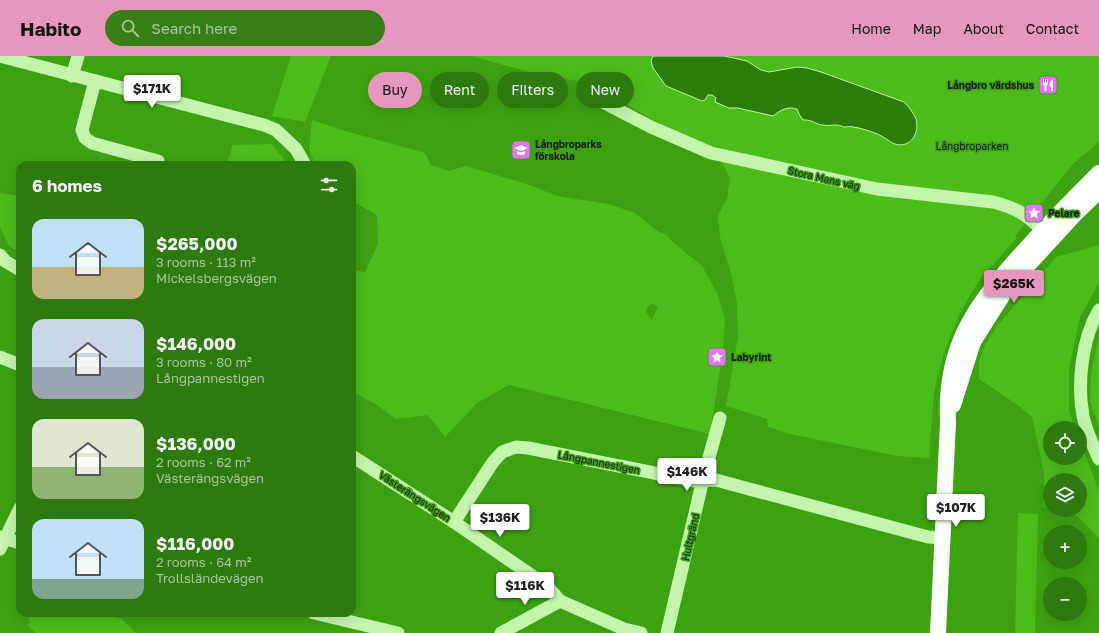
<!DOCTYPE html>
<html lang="en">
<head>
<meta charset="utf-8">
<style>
	:root { --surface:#2e7a0e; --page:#367f17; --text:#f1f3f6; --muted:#a7c59e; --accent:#e797bd }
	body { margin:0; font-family:"Golos Text",sans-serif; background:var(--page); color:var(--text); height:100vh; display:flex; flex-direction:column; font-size:15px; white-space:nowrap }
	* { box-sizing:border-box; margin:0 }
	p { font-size:13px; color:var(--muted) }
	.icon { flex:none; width:22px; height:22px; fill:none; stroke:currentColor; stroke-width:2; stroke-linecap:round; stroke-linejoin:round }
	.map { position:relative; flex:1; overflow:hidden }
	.panel { position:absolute; left:16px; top:105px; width:340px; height:456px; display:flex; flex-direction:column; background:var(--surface); border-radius:12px; box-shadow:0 4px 16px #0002 }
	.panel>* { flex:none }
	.banner { position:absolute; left:368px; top:16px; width:380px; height:36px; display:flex; gap:8px }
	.controls { position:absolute; left:1043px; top:365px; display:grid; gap:8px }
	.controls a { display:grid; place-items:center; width:44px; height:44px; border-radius:50%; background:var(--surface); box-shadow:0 4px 16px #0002; font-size:20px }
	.price { position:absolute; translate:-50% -34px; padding:0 9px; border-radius:4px; background:#fff; color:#222; font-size:13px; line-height:26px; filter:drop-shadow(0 1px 2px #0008) }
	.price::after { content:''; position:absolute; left:50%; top:24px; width:12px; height:9px; margin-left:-6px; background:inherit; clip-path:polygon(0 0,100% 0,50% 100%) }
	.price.current { background:var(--accent); color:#111 }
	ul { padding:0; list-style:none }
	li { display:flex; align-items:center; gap:12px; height:100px; padding:0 16px }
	li span { display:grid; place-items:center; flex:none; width:112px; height:80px; border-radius:12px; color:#555 }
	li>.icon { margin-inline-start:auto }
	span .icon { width:48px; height:48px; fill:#fffc; stroke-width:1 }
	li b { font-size:17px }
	h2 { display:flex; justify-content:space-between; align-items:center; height:48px; padding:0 16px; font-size:17px }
	.pill { padding:0 14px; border-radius:18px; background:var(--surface); box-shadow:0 4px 16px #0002; font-size:14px; line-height:36px }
	.pill.current { background:var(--accent); color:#111 }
	header { display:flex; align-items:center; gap:24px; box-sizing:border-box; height:56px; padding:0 20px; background:var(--accent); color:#111 }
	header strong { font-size:19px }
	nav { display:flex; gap:22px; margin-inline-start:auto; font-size:14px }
	.search { width:280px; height:36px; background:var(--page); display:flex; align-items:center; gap:10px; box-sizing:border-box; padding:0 14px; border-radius:22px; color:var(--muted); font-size:15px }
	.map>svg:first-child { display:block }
	.green { fill:#4cbc1a; fill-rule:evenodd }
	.water { fill:#2c7e0b; stroke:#bbf89e }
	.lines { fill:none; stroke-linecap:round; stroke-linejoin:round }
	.minor { stroke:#c3f5ac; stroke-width:13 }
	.major { stroke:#fbfffa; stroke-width:16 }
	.labels { text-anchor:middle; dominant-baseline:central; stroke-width:3; stroke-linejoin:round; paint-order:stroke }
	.poi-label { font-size:10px; font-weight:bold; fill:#1d1d1d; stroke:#3da212; text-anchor:start }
	.park-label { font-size:10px; fill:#1b1d1b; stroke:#3da212 }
	.street-label { font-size:10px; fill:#1d1d1d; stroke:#3da212 }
</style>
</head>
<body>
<header>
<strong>Habito</strong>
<div class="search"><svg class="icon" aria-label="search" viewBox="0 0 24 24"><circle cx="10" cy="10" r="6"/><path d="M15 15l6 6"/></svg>Search here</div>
<nav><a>Home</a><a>Map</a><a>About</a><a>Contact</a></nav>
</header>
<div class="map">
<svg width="1099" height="577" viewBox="0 0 1099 577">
	<rect width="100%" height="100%" fill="#3da212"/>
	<g class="green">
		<polygon points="291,0 331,0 305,66 272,60"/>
		<polygon points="472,0 1099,0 1099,86 1074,107 1015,180 1017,182 980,223 961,255 944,296 934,336 929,402 897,400 790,378 768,371 767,363 726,350 738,280 737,248 732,221 720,181 718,159 727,143 730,122 714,92 670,74 593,28 529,16"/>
		<path d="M312,64L342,74L425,97L431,109L449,115L466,110L527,128L557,140L608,148L635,157L657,175L668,180L674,187L702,210L717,237L725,263L723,294L710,378L509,329L477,347L445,381L428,359L396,363L376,348L352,336V214L365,216L378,188L377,159L352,145V109H315L309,93ZM651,248L658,250L652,264L646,256L647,252Z"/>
		<polygon points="272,88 288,109 226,109 233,89"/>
		<polygon points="0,137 20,140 20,196 9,190 0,171"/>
		<polygon points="1099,189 1099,227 1080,261 1069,312 1069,355 1075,372 1050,372 1050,402 1080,402 1080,385 1099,435 1099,482 1071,454 1080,454 1080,424 1050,424 1050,452 1043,451 1044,417 1032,361 1019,350 979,323 979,306 985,289 997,270 1056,201"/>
		<polygon points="1099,280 1099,370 1090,345 1091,319"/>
		<polygon points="1018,457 1038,458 1035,577 1015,577"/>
		<polygon points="31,557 103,557 122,563 136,577 35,577 28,569"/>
	</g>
	<path class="water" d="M653,0H724L747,5L761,14L769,16L797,11L807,12L821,16L904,46C909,51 913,56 916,63C920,76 911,93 895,88C891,87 883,80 877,78C870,75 861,72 853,71C850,70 847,71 844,71C841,70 839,69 835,69C831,69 827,70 823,69C816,69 812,63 803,64L799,58L797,53C787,50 781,54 773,60L738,52H729L715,46L716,42L712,39H708L705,44L702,45L666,30L653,12L651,5Z"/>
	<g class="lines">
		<g class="minor">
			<polyline points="0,0 264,69 276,74 296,93 305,109"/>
			<polyline points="72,20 78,0"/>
			<polyline points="95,25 82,74 85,82 92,87 110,92 158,105"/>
			<path d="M597,43L651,71L711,97L877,133L993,146C1021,153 1029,161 1049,180"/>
			<polyline points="0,199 5,205 20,214"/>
			<path d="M1099,254C1082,282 1077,327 1083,360C1086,374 1093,390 1099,403"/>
			<polyline points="0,301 20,309"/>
			<polyline points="352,400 454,466 547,530 560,545 624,573 641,577"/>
			<polyline points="454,466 493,406 502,396 516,391 528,392 695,425 716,424 928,481 942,482"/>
			<polyline points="0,481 20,487"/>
			<polyline points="0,493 20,452"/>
			<polyline points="314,557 398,577"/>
			<polyline points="501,577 560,545"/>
			<polyline points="667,577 703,423 720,362"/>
		</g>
		<g class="major">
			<polyline points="953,349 973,286 1007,232 1074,159 1099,135"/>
			<path d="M938,577L948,366C944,290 976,247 1025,194C1049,167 1074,142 1099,117"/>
		</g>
	</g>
	<defs>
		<symbol id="restaurant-square" viewBox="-11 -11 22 22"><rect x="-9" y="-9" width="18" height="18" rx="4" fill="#ea70ff" stroke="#3da212"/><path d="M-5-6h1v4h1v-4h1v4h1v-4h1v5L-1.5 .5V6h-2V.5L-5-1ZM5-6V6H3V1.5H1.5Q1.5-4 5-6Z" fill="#fff"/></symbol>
		<symbol id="school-square" viewBox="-11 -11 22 22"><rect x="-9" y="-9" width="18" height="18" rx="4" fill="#ea70ff" stroke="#3da212"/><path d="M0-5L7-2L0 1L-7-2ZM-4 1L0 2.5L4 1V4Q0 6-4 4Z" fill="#fff"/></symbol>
		<symbol id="sight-square" viewBox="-11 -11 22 22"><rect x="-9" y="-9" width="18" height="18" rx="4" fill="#ea70ff" stroke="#3da212"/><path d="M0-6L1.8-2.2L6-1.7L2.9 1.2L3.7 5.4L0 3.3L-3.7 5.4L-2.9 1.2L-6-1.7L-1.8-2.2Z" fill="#fff"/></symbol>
	</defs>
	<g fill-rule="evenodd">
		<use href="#restaurant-square" x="1037" y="18" width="22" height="22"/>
		<use href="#school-square" x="510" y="83" width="22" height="22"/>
		<use href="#sight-square" x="1023" y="146" width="22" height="22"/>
		<use href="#sight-square" x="706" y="290" width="22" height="22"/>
	</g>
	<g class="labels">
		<g class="poi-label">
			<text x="1034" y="29" text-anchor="end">Långbro värdshus</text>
			<text x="535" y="88">Långbroparks<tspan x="535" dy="12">förskola</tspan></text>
			<text x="1048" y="157">Pelare</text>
			<text x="731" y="301">Labyrint</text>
		</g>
		<g class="park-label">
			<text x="972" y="90">Långbroparken</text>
		</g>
		<g class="street-label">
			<text transform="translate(824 122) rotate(13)">Stora Mans väg</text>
			<text transform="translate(599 406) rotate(11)">Långpannestigen</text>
			<text transform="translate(415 440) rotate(33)">Västerängsvägen</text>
			<text transform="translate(690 481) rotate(-77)">Hultgränd</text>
		</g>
	</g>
</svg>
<div class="controls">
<a><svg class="icon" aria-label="locate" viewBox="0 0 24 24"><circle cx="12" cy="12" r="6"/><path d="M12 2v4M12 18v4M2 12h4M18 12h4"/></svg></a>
<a><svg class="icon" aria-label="layers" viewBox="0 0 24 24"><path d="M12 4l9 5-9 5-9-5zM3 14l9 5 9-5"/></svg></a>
<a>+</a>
<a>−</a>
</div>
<b class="price" style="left:152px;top:53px">$171K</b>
<b class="price current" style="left:1014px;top:248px">$265K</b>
<b class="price" style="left:687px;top:436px">$146K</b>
<b class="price" style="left:956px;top:472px">$107K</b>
<b class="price" style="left:500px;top:482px">$136K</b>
<b class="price" style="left:525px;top:550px">$116K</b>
<div class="banner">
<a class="pill current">Buy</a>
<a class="pill">Rent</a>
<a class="pill">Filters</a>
<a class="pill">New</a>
</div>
<section class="panel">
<h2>6 homes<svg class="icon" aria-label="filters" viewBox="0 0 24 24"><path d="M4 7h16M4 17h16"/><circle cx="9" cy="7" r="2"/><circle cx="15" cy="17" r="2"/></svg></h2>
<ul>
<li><span style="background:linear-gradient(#bfe0f5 60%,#c2b280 0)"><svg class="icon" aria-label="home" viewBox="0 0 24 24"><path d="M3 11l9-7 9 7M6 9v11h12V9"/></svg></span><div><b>$265,000</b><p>3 rooms · 113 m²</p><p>Mickelsbergsvägen</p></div></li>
<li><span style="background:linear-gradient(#c9d6e8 60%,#9aa5b1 0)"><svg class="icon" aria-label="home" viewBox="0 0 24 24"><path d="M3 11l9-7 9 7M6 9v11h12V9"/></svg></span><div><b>$146,000</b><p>3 rooms · 80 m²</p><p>Långpannestigen</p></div></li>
<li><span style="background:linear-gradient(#dfe7d0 60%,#8fb573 0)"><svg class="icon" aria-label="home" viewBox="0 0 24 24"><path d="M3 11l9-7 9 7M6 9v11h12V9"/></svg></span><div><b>$136,000</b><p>2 rooms · 62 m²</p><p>Västerängsvägen</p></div></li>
<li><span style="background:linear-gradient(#bfe0f5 75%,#7fa58c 0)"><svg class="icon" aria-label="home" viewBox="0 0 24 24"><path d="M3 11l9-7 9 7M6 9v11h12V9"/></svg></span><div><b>$116,000</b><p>2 rooms · 64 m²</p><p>Trollsländevägen</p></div></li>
</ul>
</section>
</div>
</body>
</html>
